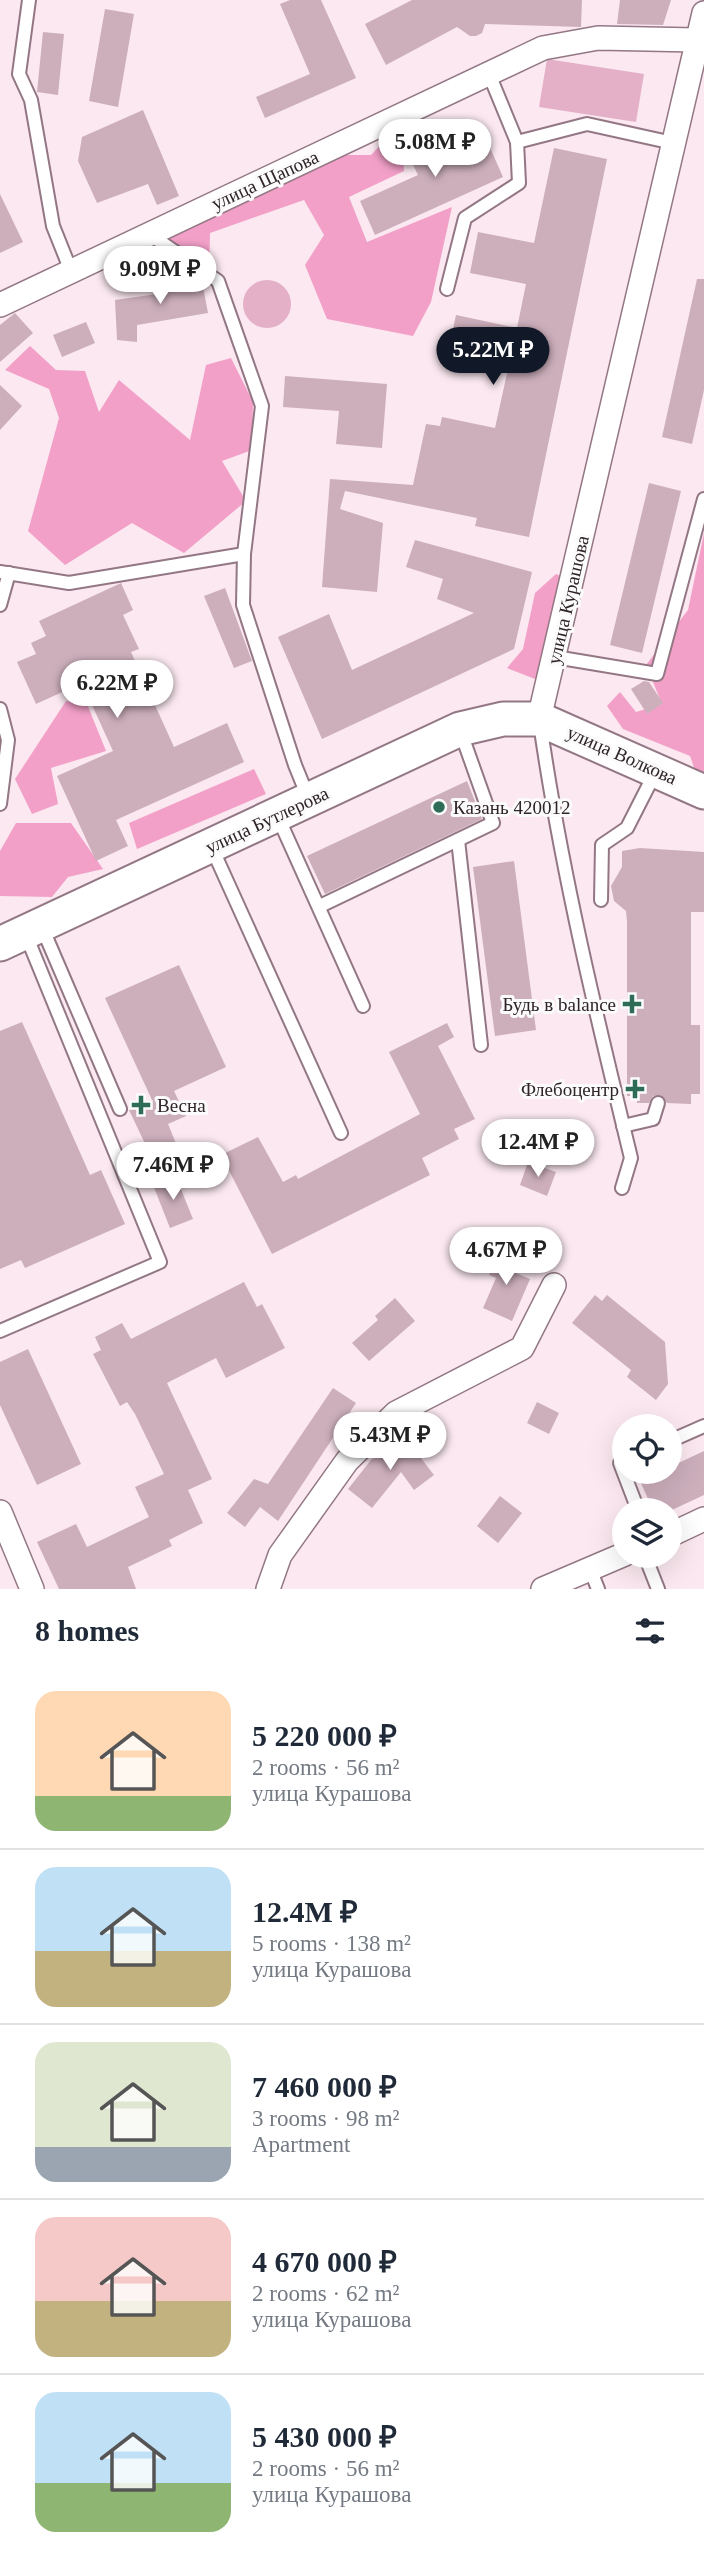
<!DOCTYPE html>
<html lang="en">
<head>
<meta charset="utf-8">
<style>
	:root { --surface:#fff; --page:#f2f2f3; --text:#1f2937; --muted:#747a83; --line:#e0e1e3; --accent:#111827 }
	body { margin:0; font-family:"Times New Roman",serif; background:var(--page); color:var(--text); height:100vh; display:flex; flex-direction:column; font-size:26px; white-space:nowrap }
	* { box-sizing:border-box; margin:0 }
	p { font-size:23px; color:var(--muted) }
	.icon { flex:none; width:38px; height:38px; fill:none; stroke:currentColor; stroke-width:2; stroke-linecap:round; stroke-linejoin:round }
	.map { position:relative; height:1589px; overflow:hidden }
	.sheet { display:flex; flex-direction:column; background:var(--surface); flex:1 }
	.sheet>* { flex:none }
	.controls { position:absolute; left:612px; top:1414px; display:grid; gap:14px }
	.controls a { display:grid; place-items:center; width:70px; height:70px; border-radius:50%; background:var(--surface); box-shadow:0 7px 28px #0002; font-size:35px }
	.price { position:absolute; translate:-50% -60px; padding:0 16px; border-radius:24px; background:#fff; color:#222; font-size:23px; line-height:46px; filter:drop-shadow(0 2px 4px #0008) }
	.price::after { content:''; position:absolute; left:50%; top:42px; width:21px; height:16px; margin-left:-10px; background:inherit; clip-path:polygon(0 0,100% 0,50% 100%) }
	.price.selected { background:var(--accent); color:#fff }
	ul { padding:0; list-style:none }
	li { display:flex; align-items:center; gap:21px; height:175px; padding:0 35px }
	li+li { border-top:2px solid var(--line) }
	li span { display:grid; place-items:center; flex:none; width:196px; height:140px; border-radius:21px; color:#555 }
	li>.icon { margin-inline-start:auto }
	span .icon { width:84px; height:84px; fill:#fffc; stroke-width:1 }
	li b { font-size:30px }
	h2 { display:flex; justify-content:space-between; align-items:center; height:84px; padding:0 35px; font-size:30px }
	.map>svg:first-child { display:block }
	.green { fill:#e4b0c7 }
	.forest { fill:#f3a0c8 }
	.building { fill:#cdafbc }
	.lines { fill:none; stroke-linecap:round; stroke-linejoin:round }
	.lane-casing { stroke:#937784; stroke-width:16 }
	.street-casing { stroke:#937784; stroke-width:26 }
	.secondary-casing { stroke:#937784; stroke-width:37 }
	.lane { stroke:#fff; stroke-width:12 }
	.street { stroke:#fff; stroke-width:23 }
	.secondary { stroke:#fff; stroke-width:33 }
	.poi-dot { fill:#2f6c58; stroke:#fbfbfb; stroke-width:2.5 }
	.labels { text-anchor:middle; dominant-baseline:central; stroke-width:6; stroke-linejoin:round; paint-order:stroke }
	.street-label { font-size:19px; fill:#2f2429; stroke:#fbfbfb }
	.poi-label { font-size:19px; fill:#2f2429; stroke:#fbfbfb; text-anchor:start }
</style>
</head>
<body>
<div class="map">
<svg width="704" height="1589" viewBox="0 0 704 1589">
	<rect width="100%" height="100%" fill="#fbe8f0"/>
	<g class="green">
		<polygon points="547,59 644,74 636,122 539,107"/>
		<circle cx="267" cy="304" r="24"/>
	</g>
	<g class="forest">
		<polygon points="401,123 404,171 349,197 367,242 452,207 431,302 413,336 327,319 305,265 324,235 304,200 210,233 209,270 159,235 317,155 371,155"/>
		<polygon points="30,346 56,370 85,371 99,412 119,380 190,440 206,365 231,358 253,402 252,450 222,461 246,501 184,553 132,523 65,565 28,531 59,418 49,389 5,370"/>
		<polygon points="704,533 704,787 701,787 690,756 623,729 607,706 620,692 636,712 662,704 646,665 688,610"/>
		<polygon points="556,574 578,584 566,636 535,679 507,668 523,649 535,593"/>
		<polygon points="66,701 87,704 106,751 51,768 58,804 32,814 15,779"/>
		<polygon points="254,769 266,794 137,849 129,823"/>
		<polygon points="16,823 71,823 103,869 68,877 52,897 0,896 0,851"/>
	</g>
	<g class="building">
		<polygon points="290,0 321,0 356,78 265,118 256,97 310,74 280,4"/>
		<polygon points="412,0 582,0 581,27 485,24 482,33 476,36 470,36 457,27 386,65 365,24"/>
		<polygon points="620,0 671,0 663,25 617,24"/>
		<polygon points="105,9 134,14 118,107 89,101"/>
		<polygon points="43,32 64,34 58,95 37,92"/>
		<polygon points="143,110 179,196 157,205 148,184 97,203 78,161 82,137"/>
		<polygon points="480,125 503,177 375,235 360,201 418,175 406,150 443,133 446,141"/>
		<polygon points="554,148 607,159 529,537 475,526 477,518 345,491 340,509 383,523 377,592 322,587 330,479 413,485 426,424 440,426 442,417 495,428 508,369 447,356 456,315 517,328 526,284 470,273 478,232 534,243"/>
		<polygon points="0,194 23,242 0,253"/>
		<polygon points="196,277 202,281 208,313 137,325 137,342 117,340 115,300 157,294 156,283"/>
		<polygon points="697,279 704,279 704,390 692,444 662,437"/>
		<polygon points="15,313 33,333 0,362 0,325"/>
		<polygon points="86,322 95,343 62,357 53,335"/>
		<polygon points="285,376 387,384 382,448 336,444 339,411 283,407"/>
		<polygon points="0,385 22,406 0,430"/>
		<polygon points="649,483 681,491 642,653 610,645"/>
		<polygon points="415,540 532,572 514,649 322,739 278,637 329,614 352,670 474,613 437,599 443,579 406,567"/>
		<polygon points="121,583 133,610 123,615 139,649 131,652 174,747 227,723 244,762 116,820 128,846 96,861 57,776 113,751 82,683 36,704 17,662 36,654 31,643 46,636 39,621"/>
		<polygon points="225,588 252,661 234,668 204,596"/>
		<polygon points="644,681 649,682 663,703 647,714 631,689"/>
		<polygon points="467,781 482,819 325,894 307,856"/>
		<polygon points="640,848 704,852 704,912 691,912 691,1025 700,1025 700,1094 691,1094 691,1104 667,1103 660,1095 653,1096 649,1103 637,1103 637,1096 627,1096 627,921 626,911 614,901 611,886 622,867 622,851"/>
		<polygon points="514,861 536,1030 495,1036 473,867"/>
		<polygon points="179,965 226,1067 174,1091 186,1116 168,1124 184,1163 159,1173 129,1110 152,1100 105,998"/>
		<polygon points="22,1022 90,1175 101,1170 125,1224 25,1268 21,1260 0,1269 0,1031"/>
		<polygon points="447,1023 454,1037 438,1046 475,1119 454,1129 459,1139 422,1158 430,1175 272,1254 221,1155 258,1137 283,1182 296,1175 298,1179 420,1114 389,1052"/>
		<polygon points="528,1162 556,1172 547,1196 520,1185"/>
		<polygon points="176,1177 193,1219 170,1228 153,1185"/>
		<polygon points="501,1249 517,1256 511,1271 530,1279 512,1321 483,1308 496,1278 489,1275"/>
		<polygon points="244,1282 257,1307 262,1304 285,1348 226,1378 216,1358 167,1383 212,1479 188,1490 203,1523 169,1540 172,1546 128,1567 136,1589 59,1589 37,1542 76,1524 87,1547 149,1517 135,1487 164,1474 135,1414 127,1402 120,1406 93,1354 101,1350 95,1337 122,1323 131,1339"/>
		<polygon points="595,1295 602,1301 607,1295 665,1342 668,1384 656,1400 627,1377 631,1370 572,1323"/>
		<polygon points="395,1298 415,1321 369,1361 352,1343 378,1320 375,1316"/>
		<polygon points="28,1349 81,1464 37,1485 0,1405 0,1362"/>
		<polygon points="333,1388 356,1403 278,1521 260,1507 245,1527 227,1513 254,1479 268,1484"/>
		<polygon points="537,1402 559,1413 549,1434 527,1423"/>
		<polygon points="404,1436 434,1475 414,1490 401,1472 372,1508 348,1489 371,1460"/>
		<polygon points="704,1451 704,1495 672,1510 653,1510 640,1481 659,1472 670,1472 670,1467"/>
		<polygon points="500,1496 522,1513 498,1543 477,1526"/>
	</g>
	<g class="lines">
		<defs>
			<g id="lane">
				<polyline points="29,0 19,74 31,100 53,226 71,271"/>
				<polyline points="489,74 517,142 587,124 673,143"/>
				<polyline points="149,234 218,281 262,406 244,554 243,605 295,765 308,797"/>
				<polyline points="447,289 465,218 519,183 517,142"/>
				<polyline points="0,572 69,583 244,554"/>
				<polyline points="0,605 9,573"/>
				<polyline points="555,657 657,674 704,499"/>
				<polyline points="0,709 8,740 0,804"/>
				<path d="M540,723C561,870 596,1014 631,1158L622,1188"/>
				<polyline points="277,815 363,1006"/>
				<polyline points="458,840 481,1045"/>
				<polyline points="211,846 341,1133"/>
				<polyline points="601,900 602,845 627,828 656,771"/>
				<polyline points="320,906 493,823 460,730"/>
				<polyline points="41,925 120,1109"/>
				<polyline points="623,1126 653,1119 658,1103"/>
				<polyline points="0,1331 160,1262 26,935"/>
				<polyline points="670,1441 704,1426"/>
				<polyline points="625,1462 620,1463 638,1510"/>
				<polyline points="645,1556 658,1589"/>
				<polyline points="590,1569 598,1589"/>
			</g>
			<g id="street">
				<polyline points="0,305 543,48 598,38 696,40"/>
				<polyline points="539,719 704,13"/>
				<polyline points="0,1512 32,1589"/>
				<polyline points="670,1535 704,1519"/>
				<polyline points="268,1589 280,1555 347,1461 396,1413 522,1348 554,1285"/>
				<polyline points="543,1589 625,1554"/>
			</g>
			<polyline id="secondary" points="0,944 460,729 503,719 539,719 704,792"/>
		</defs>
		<use href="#lane" class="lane-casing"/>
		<use href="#street" class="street-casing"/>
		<use href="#secondary" class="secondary-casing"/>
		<use href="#lane" class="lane"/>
		<use href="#street" class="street"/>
		<use href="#secondary" class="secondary"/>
	</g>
	<g class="poi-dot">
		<circle cx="439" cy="807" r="7"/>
		<path d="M628.5 993.5h7v7h7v7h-7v7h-7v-7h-7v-7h7z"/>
		<path d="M631.5 1078.5h7v7h7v7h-7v7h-7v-7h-7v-7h7z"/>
		<path d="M137.5 1094.5h7v7h7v7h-7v7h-7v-7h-7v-7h7z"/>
	</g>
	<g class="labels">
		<g class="street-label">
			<text transform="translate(265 180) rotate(-25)">улица Щапова</text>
			<text transform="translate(568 600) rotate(-77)">улица Курашова</text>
			<text transform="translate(622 755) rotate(24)">улица Волкова</text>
			<text transform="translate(267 820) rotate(-25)">улица Бутлерова</text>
		</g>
		<g class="poi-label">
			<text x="453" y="807">Казань 420012</text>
			<text x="616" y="1004" text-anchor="end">Будь в balance</text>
			<text x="619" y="1089" text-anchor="end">Флебоцентр</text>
			<text x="157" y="1105">Весна</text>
		</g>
	</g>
</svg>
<div class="controls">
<a><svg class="icon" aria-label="locate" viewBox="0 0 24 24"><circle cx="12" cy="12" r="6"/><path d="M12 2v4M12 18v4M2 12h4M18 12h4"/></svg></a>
<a><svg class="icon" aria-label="layers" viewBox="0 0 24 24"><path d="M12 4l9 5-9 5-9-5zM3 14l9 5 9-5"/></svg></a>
</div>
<b class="price" style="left:435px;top:179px">5.08M ₽</b>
<b class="price" style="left:160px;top:306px">9.09M ₽</b>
<b class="price selected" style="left:493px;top:387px">5.22M ₽</b>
<b class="price" style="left:117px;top:720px">6.22M ₽</b>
<b class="price" style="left:538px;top:1179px">12.4M ₽</b>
<b class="price" style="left:173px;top:1202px">7.46M ₽</b>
<b class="price" style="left:506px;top:1287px">4.67M ₽</b>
<b class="price" style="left:390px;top:1472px">5.43M ₽</b>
</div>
<section class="sheet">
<h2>8 homes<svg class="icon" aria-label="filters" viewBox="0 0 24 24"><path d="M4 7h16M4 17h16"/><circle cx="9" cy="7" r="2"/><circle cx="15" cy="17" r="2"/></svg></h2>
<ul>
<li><span style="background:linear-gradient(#ffd9b3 75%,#8fb573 0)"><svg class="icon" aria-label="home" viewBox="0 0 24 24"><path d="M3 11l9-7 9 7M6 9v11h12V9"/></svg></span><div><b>5 220 000 ₽</b><p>2 rooms · 56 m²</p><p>улица Курашова</p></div></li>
<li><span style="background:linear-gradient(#bfe0f5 60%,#c2b280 0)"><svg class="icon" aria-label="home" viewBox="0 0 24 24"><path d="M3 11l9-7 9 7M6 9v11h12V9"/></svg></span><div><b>12.4M ₽</b><p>5 rooms · 138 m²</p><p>улица Курашова</p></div></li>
<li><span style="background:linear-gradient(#dfe7d0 75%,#9aa5b1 0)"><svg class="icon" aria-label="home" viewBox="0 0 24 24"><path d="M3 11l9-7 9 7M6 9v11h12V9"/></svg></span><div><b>7 460 000 ₽</b><p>3 rooms · 98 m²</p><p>Apartment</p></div></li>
<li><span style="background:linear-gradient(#f6c9c9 60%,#c2b280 0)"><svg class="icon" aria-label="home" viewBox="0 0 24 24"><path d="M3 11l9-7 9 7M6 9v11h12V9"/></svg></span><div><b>4 670 000 ₽</b><p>2 rooms · 62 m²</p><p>улица Курашова</p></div></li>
<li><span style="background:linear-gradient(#bfe0f5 65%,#8fb573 0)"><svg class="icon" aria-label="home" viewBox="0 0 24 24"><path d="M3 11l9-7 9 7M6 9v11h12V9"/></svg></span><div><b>5 430 000 ₽</b><p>2 rooms · 56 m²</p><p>улица Курашова</p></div></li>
</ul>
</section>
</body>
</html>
